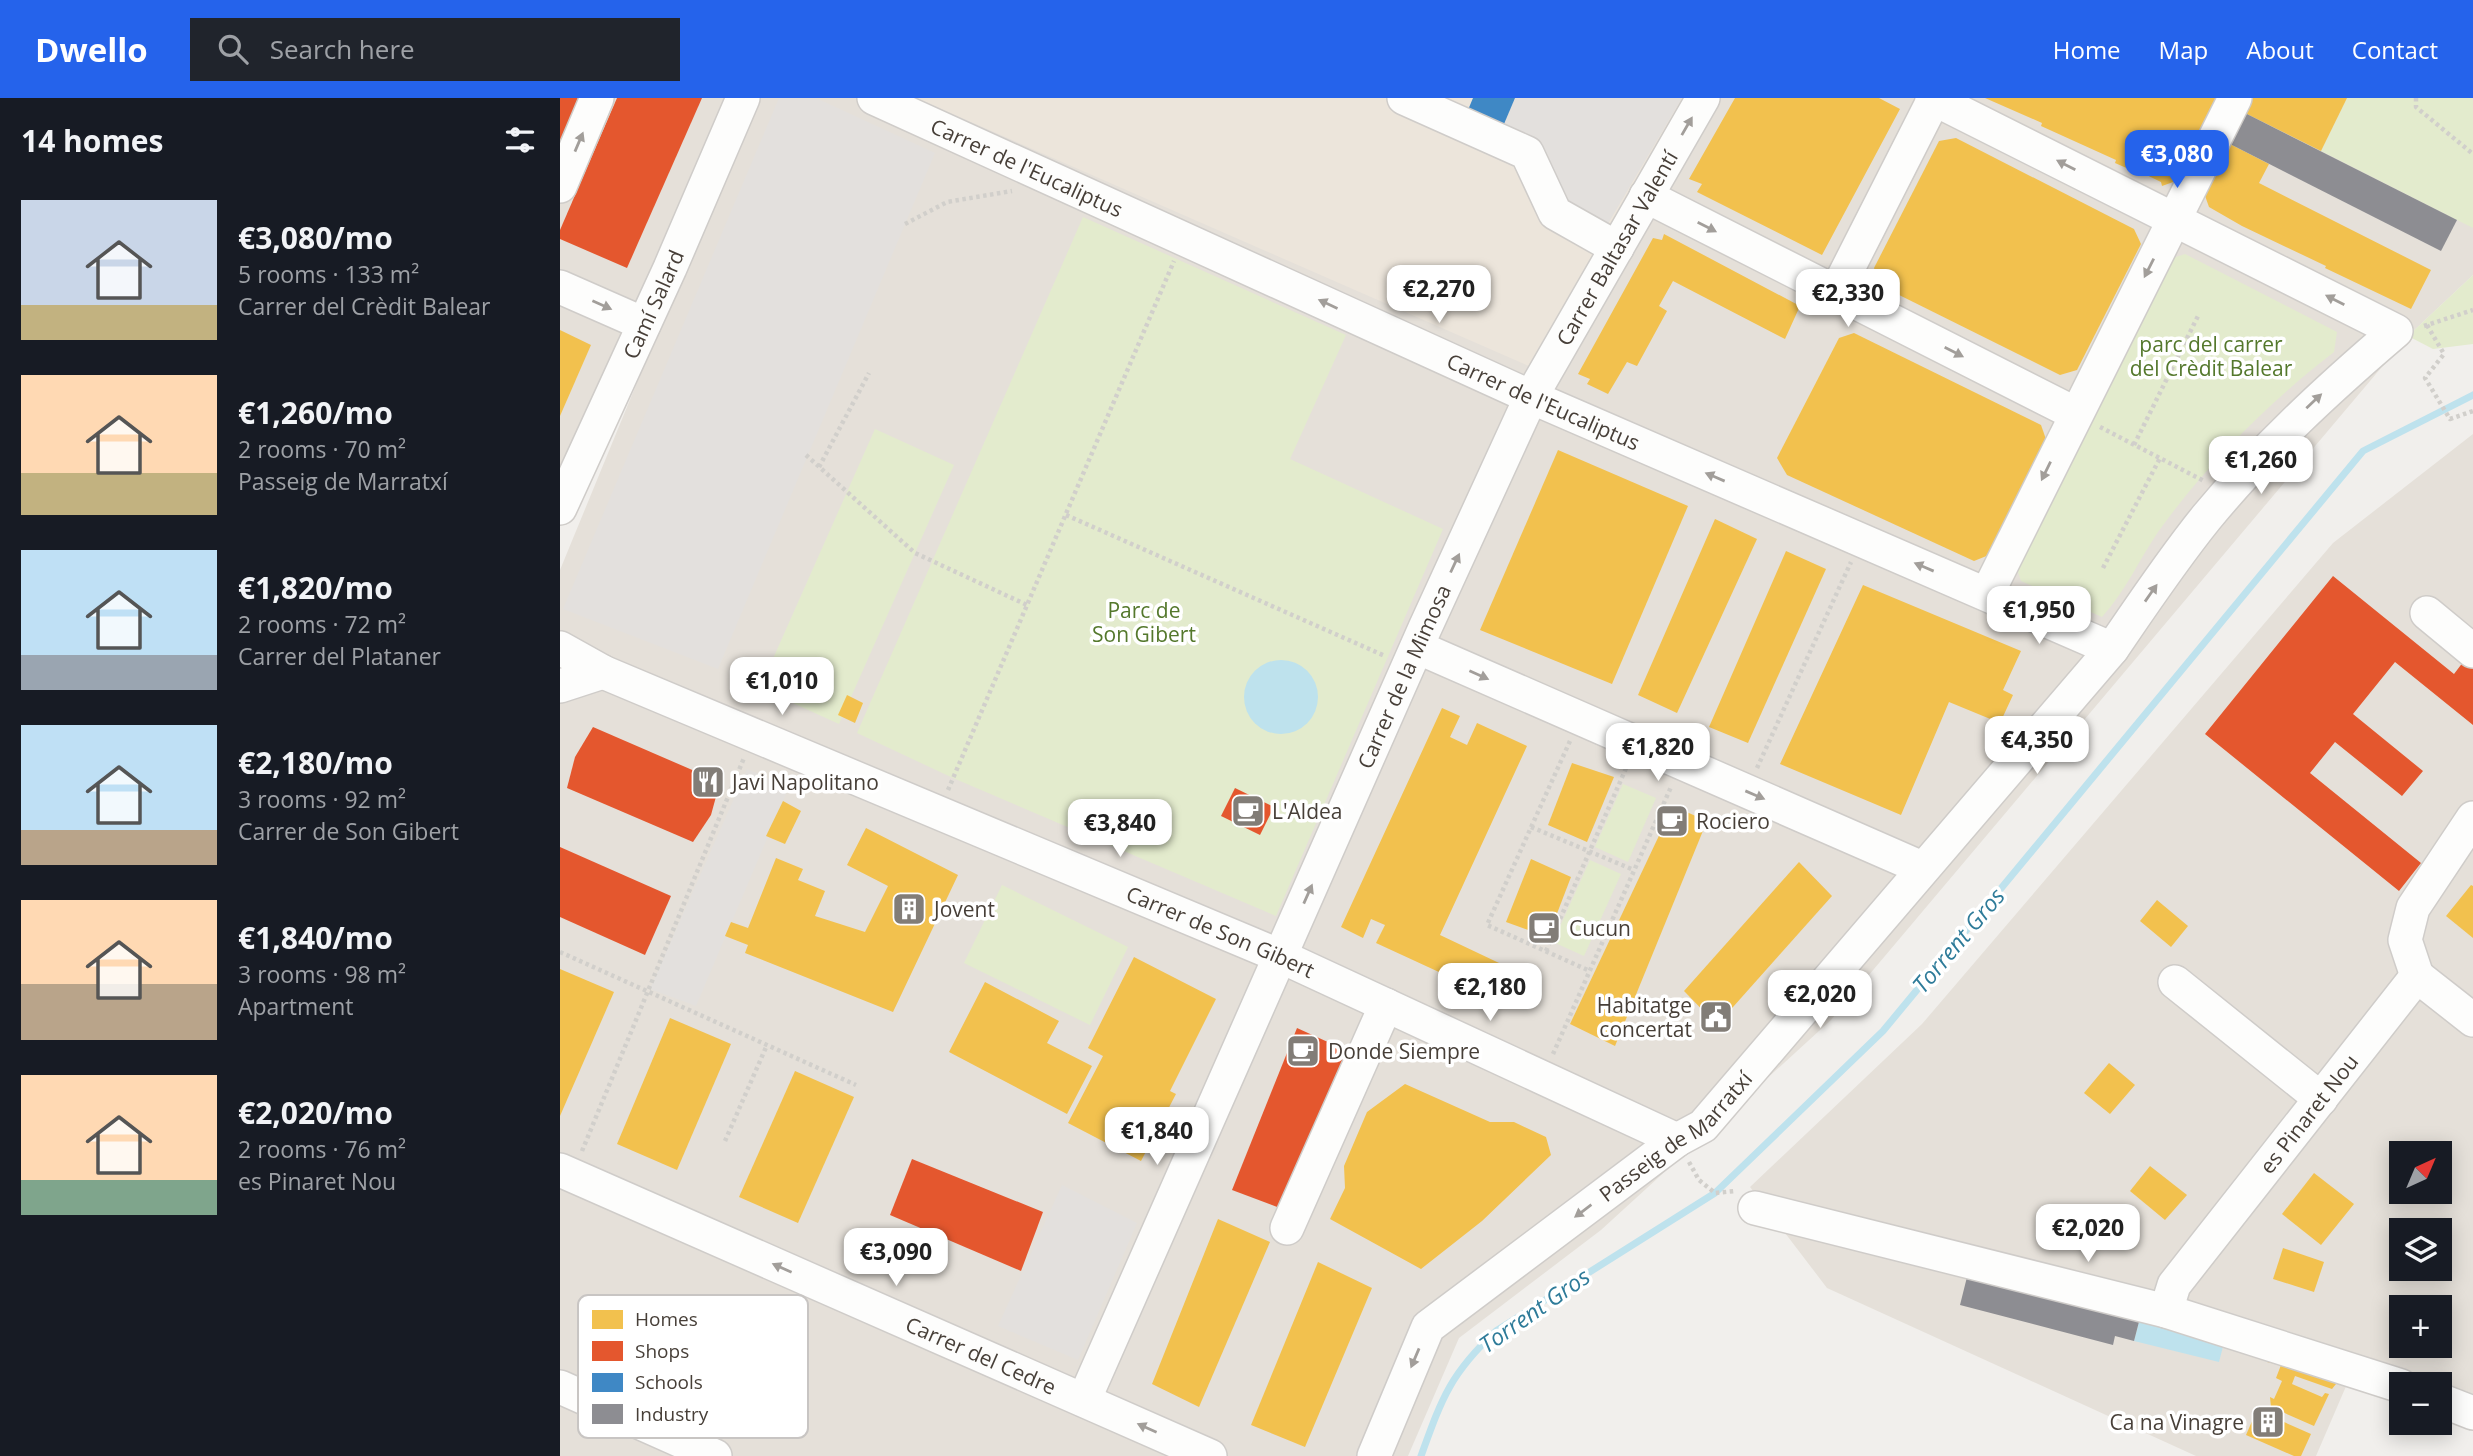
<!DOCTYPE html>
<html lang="en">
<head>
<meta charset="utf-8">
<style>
	:root { --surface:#171b24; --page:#20242c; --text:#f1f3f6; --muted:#9ea1a6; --accent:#2563eb }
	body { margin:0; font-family:"Open Sans",sans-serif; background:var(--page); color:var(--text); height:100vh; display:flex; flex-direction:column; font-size:26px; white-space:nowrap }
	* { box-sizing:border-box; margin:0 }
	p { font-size:23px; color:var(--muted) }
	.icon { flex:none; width:38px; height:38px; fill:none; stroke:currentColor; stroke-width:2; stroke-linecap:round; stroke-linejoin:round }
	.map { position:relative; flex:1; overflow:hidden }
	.side { display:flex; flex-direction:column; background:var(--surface); width:560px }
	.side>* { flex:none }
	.needle { width:46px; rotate:44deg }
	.buttons { position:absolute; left:1829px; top:1043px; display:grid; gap:14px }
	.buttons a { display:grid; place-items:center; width:63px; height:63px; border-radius:0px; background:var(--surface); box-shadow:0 4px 18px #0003; font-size:35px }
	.price { position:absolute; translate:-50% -60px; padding:0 16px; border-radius:14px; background:#fff; color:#222; font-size:23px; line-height:46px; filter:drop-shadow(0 2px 4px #0008) }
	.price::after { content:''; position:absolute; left:50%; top:42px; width:21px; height:16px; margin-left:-10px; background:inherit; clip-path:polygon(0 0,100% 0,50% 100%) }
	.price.on { background:var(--accent); color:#fff }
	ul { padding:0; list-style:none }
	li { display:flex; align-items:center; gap:21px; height:175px; padding:0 21px }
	li span { display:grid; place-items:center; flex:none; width:196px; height:140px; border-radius:0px; color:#555 }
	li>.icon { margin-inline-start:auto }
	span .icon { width:84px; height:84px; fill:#fffc; stroke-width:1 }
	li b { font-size:30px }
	h2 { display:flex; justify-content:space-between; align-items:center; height:84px; padding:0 21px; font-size:30px }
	header { display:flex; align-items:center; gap:42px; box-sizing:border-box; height:98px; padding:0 35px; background:var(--accent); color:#fff }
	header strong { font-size:33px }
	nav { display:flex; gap:38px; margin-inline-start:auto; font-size:24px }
	.search { width:490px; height:63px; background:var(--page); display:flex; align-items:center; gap:18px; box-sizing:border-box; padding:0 24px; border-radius:0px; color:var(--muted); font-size:26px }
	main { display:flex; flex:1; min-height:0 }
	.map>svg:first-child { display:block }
	.residential { fill:#e5e0d9; fill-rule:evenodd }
	.education { fill:#ece5db }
	.green { fill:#e3ebcd }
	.parking { fill:#e3e0dd }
	.water { fill:#bee2ed }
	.homes { fill:#f2c14e }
	.shops { fill:#e4572e }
	.schools { fill:#3f88c5 }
	.industry { fill:#8d8d92 }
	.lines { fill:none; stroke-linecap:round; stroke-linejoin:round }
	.stream { stroke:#bee2ed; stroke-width:7 }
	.minor-casing { stroke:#cfccc9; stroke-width:36 }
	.path { stroke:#d1cfcb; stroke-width:4.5; stroke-dasharray:3.5 3.5; stroke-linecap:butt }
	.minor { stroke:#fdfdfc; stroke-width:33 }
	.oneway { fill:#a29e9a }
	.labels { text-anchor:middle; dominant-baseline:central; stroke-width:7; stroke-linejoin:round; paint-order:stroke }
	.street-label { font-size:21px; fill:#473f38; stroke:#fff }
	.park-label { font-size:21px; fill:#54782c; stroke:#fff }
	.poi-label { font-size:21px; fill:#473f38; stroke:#fff; text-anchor:start }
	.water-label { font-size:23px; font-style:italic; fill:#2e7b99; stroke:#fff }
	.key { fill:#fff; stroke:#c8c5c3; stroke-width:2 }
	.key-label { font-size:19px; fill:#473f38 }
</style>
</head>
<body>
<header>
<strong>Dwello</strong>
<div class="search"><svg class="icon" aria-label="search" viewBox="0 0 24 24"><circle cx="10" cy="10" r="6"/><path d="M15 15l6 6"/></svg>Search here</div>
<nav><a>Home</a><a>Map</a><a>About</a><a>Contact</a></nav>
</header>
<main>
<section class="side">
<h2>14 homes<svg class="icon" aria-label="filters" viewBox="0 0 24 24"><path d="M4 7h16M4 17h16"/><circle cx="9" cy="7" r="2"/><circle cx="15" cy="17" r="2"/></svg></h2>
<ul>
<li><span style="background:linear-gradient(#c9d6e8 75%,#c2b280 0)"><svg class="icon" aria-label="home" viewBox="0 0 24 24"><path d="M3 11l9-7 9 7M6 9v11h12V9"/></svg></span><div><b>€3,080/mo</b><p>5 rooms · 133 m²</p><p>Carrer del Crèdit Balear</p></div></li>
<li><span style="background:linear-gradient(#ffd9b3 70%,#c2b280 0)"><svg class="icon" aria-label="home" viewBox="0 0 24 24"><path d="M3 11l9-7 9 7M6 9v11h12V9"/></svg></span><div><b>€1,260/mo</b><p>2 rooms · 70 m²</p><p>Passeig de Marratxí</p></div></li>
<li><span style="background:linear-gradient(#bfe0f5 75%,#9aa5b1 0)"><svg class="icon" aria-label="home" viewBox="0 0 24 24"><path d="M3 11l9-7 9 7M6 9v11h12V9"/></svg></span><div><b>€1,820/mo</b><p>2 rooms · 72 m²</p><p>Carrer del Plataner</p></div></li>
<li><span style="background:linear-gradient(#bfe0f5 75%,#b9a48a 0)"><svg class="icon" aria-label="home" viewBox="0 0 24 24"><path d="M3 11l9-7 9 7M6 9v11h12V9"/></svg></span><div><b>€2,180/mo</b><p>3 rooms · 92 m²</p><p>Carrer de Son Gibert</p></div></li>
<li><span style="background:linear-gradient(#ffd9b3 60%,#b9a48a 0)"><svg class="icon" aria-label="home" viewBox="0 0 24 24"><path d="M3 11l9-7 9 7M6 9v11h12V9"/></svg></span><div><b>€1,840/mo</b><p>3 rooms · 98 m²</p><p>Apartment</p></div></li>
<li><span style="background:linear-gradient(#ffd9b3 75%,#7fa58c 0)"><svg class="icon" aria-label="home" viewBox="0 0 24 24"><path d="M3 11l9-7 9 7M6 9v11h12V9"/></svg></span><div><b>€2,020/mo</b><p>2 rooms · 76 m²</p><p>es Pinaret Nou</p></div></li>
</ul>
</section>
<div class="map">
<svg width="1913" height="1358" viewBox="0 0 1913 1358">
	<rect width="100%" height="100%" fill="#f1efec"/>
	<g class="residential">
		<polygon points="0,0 165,0 0,384"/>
		<polygon points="194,0 1913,0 1913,177 1848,238 1271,922 1041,1132 899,1240 848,1358 0,1358 0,472"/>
		<path d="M1913,336V1330L1880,1286H1841V1305L1787,1286L1756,1358H1636L1267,1190L1190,1089L1362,926L1773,445ZM1841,1055H1880V1094H1841ZM1841,1132H1880V1171H1841ZM1841,1209H1880V1248H1841Z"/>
	</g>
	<polygon class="education" points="356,0 1123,0 971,269"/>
	<g class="green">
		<polygon points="1787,0 1913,0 1913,130 1761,53"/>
		<polygon points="523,119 786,237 730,361 883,431 716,818 393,680 297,635"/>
		<path d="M1625,156L1777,234L1774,254C1709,304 1646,367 1598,434C1579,462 1565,494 1542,519L1461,483L1457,471L1613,160Z"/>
		<polygon points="1913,177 1913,246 1873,251 1848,238"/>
		<polygon points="315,331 394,367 279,626 200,590"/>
		<polygon points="1063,686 1096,700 1068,764 1035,749"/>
		<polygon points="1030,762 1061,776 1024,858 993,844"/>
		<polygon points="442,787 568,849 530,927 404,865"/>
	</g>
	<g class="parking">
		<polygon points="219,0 256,0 375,55 158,571 3,511"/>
		<polygon points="955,0 1122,0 1039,141 995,115 944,26"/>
		<polygon points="187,671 229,689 136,908 90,891"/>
		<polygon points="502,1087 577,1125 518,1262 438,1228"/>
	</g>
	<g class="water">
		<circle cx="721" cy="599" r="37"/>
		<polygon points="1581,1216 1665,1241 1659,1264 1574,1243"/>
	</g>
	<g class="homes">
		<polygon points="1175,0 1319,0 1340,11 1262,157 1137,94 1142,86 1129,81"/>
		<polygon points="1425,0 1658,0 1621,67 1616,83 1602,88 1601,84 1572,70 1571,72 1555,65 1556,62 1481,28 1482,25"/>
		<polygon points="1689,0 1787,0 1761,53 1685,15"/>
		<polygon points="1396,40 1574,131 1581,146 1517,272 1500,277 1321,188 1314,170 1379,43"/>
		<polygon points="1670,46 1709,66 1699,85 1871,172 1851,211 1765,170 1766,168 1682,128 1649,109 1644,95"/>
		<polygon points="1104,136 1240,208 1225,241 1113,183 1099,208 1107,213 1077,268 1067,264 1048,296 1027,286 1030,281 1018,276 1093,140 1102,142"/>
		<polygon points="0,232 31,247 0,318"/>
		<polygon points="1294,235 1481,327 1487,344 1429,457 1414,463 1227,377 1217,360 1279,240"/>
		<polygon points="998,352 1128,408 1052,586 920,532"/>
		<polygon points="1155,421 1197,441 1117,615 1078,597"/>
		<polygon points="1226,453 1266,471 1188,645 1149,629"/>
		<polygon points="1303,487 1461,553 1443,592 1453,597 1440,625 1389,604 1341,717 1220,666"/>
		<polygon points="287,597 303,605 295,625 278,617"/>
		<polygon points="882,610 900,618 890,639 907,647 917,625 967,648 880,837 971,880 957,910 816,845 825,827 811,821 803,840 781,829"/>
		<polygon points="1012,665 1054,679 1027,744 988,727"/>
		<polygon points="223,703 241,713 225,746 206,738"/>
		<polygon points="1113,708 1147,723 1055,948 1010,926"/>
		<polygon points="306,730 398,777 333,914 185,855 188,847 165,838 171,824 188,830 216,760 243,771 238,782 265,793 255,818 305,834 328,788 287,767"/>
		<polygon points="971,761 1011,779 988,839 946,824"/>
		<polygon points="1239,764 1272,798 1157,927 1124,893"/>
		<polygon points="1911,787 1913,788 1913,840 1886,818"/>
		<polygon points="1597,802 1628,828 1611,849 1580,823"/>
		<polygon points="574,859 656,901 610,993 616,996 581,1063 508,1025 543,958 528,950"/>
		<polygon points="0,871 54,894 0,1018"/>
		<polygon points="425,884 499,923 487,945 532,968 507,1016 389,954"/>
		<polygon points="110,920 171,946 117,1072 57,1046"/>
		<polygon points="1549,965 1575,987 1550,1016 1524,995"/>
		<polygon points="235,973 294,999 238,1125 179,1099"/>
		<polygon points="845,986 930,1024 954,1024 986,1039 991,1057 922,1123 861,1171 770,1121 785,1090 784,1068 807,1014"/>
		<polygon points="1590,1068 1627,1097 1605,1122 1570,1093"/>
		<polygon points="1754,1075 1794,1106 1761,1147 1722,1116"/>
		<polygon points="658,1121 710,1144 639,1309 592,1286"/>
		<polygon points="1723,1150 1764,1164 1754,1194 1713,1181"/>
		<polygon points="758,1164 812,1190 745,1349 691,1327"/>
		<polygon points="1710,1255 1784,1276 1772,1291 1735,1278 1732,1286 1762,1299 1765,1295 1769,1296 1754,1328 1711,1309 1710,1299 1714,1301 1722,1283 1716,1280 1721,1267 1707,1264"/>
		<polygon points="1697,1312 1751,1336 1741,1358 1734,1358 1686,1337"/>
	</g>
	<g class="shops">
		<polygon points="0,0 21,0 0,48"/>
		<polygon points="57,0 142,0 67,170 0,141 0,132"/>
		<polygon points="1773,478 1894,576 1910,555 1913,558 1913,627 1835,564 1793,616 1863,673 1842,698 1775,644 1750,675 1861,765 1839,793 1645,636"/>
		<polygon points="33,629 160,684 151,717 133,744 7,690 15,659"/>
		<polygon points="675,690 714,709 700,737 661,718"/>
		<polygon points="0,749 111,798 85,857 0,819"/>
		<polygon points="737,930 792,955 725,1112 672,1092"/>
		<polygon points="352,1061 483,1114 461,1173 330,1117"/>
	</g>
	<polygon class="schools" points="913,0 955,0 944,26 908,12"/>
	<g class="industry">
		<polygon points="1685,15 1897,122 1881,153 1670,46"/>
		<polygon points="1409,1171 1581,1216 1574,1243 1555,1238 1553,1247 1400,1207"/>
	</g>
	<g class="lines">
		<path class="stream" d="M861,1358C882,1300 890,1276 936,1233L1155,1095L1323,933L1803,353L1913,297"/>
		<defs>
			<g id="minor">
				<path id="s1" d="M314,0L971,299L1552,551"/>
				<polyline points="844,0 967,55 995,115 1057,150"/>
				<polyline points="0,88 37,0"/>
				<polyline points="1086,98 1514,315"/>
				<polyline points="0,189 84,226"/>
				<polyline points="1276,194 1374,1"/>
				<path id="s2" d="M0,410L110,170L183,0"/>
				<polyline points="1427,496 1675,0"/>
				<polyline points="1867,515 1913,553"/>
				<polyline points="857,549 1362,770"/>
				<path id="s3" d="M0,550L43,574L720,858L1117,1042"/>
				<polyline points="0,588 43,574"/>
				<polyline points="1857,878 1845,842 1853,810 1913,720"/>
				<polyline points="1615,884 1761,1001"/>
				<path id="s4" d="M0,1072L650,1358"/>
				<polyline points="1195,1110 1606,1213 1841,1288"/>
				<polyline points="727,1130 826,907"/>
				<path id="s5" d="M1606,1213L1614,1187L1857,878L1913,922"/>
				<polyline points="0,1289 155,1358"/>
				<path id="s6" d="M524,1302L865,530L971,299L1143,0"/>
				<polyline points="1880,1302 1913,1315"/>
				<path id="s7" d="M814,1358L868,1229L1117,1042L1143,1028L1552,551C1582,507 1612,462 1646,420C1703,351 1768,291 1836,233L1372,0"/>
			</g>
		</defs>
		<use href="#minor" class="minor-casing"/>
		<g class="path">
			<polyline points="1856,0 1856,9 1913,56"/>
			<polyline points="345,126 387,104 452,93"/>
			<polyline points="1867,227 1884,256 1865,280 1890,321 1913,313"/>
			<polyline points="1864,228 1913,212"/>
			<polyline points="1540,329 1644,383"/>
			<polyline points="1574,347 1639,216"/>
			<polyline points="246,357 355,455 467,507"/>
			<polyline points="259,369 309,275"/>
			<polyline points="506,417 825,558"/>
			<polyline points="1543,470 1600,360"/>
			<polyline points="1010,643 927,827 1030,873"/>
			<polyline points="1197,670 1291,464"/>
			<polyline points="388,692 614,163"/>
			<polyline points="971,729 1074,772"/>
			<polyline points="986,853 1067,668"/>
			<polyline points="0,854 296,987"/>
			<polyline points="993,956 1111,689"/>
			<polyline points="165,1043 207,947"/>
			<polyline points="22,1053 184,660"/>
			<polyline points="1129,1064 1139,1082 1155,1095 1175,1093"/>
		</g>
		<use href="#minor" class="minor"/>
	</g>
	<defs><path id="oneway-solid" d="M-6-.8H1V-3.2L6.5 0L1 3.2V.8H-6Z" transform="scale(1.75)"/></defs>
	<g class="oneway">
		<use href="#oneway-solid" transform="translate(1127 28) rotate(-60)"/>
		<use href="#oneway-solid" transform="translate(19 44) rotate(-67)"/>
		<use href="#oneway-solid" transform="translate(1506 67) rotate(-153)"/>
		<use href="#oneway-solid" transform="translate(1147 129) rotate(27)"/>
		<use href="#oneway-solid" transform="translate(1589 170) rotate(117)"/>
		<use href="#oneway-solid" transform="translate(1775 202) rotate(-153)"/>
		<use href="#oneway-solid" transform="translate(768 206) rotate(-155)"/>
		<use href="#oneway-solid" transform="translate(42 207) rotate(24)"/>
		<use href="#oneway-solid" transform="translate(1394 254) rotate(27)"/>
		<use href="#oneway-solid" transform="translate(1754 303) rotate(-43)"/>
		<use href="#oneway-solid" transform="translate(1486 373) rotate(116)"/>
		<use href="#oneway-solid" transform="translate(1155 379) rotate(-157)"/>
		<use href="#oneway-solid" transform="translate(895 465) rotate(-65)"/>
		<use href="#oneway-solid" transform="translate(1364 469) rotate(-157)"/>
		<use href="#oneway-solid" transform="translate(1591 495) rotate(-55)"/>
		<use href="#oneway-solid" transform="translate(919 577) rotate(24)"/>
		<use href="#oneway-solid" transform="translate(1195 697) rotate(23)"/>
		<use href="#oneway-solid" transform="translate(748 796) rotate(-66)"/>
		<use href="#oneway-solid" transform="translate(1023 1113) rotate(143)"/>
		<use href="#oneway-solid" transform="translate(222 1170) rotate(-156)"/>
		<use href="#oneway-solid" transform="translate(855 1260) rotate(113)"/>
		<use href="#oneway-solid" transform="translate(587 1330) rotate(-156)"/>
	</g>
	<defs>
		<symbol id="restaurant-square" viewBox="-11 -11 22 22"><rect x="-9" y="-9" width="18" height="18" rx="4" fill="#827d77" stroke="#fff"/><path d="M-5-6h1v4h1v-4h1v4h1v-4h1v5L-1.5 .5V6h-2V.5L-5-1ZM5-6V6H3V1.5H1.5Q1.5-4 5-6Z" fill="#fff"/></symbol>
		<symbol id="cafe-square" viewBox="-11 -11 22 22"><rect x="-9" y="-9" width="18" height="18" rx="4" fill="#827d77" stroke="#fff"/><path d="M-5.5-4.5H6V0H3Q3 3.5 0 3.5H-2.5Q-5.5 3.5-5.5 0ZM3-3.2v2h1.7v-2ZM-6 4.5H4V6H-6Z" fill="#fff"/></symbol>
		<symbol id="building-square" viewBox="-11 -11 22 22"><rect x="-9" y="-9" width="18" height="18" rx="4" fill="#827d77" stroke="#fff"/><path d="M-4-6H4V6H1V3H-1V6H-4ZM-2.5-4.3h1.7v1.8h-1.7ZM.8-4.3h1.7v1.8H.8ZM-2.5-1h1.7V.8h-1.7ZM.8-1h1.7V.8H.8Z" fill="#fff"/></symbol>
		<symbol id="civic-square" viewBox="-11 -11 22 22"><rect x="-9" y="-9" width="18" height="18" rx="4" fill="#827d77" stroke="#fff"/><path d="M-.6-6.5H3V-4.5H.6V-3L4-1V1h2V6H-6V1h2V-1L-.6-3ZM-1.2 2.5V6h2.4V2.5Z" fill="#fff"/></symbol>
	</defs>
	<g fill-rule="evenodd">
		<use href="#restaurant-square" x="129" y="665" width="38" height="38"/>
		<use href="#cafe-square" x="669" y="694" width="38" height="38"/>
		<use href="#cafe-square" x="1093" y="704" width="38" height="38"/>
		<use href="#building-square" x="330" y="792" width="38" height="38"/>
		<use href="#cafe-square" x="965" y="811" width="38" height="38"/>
		<use href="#civic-square" x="1137" y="900" width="38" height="38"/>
		<use href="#cafe-square" x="724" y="934" width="38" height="38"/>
		<use href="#building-square" x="1689" y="1305" width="38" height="38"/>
	</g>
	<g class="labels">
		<g class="street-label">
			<text stroke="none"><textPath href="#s1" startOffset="168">Carrer de l'Eucaliptus</textPath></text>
			<text stroke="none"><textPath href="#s6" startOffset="1270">Carrer Baltasar Valentí</textPath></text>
			<text stroke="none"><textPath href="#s2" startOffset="224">Camí Salard</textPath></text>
			<text stroke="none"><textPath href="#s1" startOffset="735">Carrer de l'Eucaliptus</textPath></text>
			<text stroke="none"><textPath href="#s6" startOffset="791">Carrer de la Mimosa</textPath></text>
			<text stroke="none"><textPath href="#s3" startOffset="719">Carrer de Son Gibert</textPath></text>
			<text stroke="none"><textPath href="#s5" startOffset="245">es Pinaret Nou</textPath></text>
			<text stroke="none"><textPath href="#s7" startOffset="453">Passeig de Marratxí</textPath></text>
			<text stroke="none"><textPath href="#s4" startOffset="460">Carrer del Cedre</textPath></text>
		</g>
		<g class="park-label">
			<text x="1651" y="246">parc del carrer<tspan x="1651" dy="24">del Crèdit Balear</tspan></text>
			<text x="584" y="512">Parc de<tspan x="584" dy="24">Son Gibert</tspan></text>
		</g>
		<g class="poi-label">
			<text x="172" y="684">Javi Napolitano</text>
			<text x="712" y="713">L'Aldea</text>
			<text x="1136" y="723">Rociero</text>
			<text x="374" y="811">Jovent</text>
			<text x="1009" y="830">Cucun</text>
			<text x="1132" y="907" text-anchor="end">Habitatge<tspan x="1132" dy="24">concertat</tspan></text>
			<text x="768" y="953">Donde Siempre</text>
			<text x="1684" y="1324" text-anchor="end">Ca na Vinagre</text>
		</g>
		<g class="water-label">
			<text transform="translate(1398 842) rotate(-50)">Torrent Gros</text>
			<text transform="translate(974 1212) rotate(-35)">Torrent Gros</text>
		</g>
	</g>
	<rect x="18" y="1197" width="230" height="143" rx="10" class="key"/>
	<rect x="32" y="1212" width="31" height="19" fill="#f2c14e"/>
	<rect x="32" y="1243" width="31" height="20" fill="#e4572e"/>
	<rect x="32" y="1275" width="31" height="19" fill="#3f88c5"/>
	<rect x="32" y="1306" width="31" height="20" fill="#8d8d92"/>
	<g class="key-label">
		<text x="75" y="1228">Homes</text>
		<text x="75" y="1260">Shops</text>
		<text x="75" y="1291">Schools</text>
		<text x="75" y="1323">Industry</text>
	</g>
</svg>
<div class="buttons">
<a><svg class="needle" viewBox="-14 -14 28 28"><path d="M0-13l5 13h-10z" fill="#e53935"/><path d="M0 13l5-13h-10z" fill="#9ea1a6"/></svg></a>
<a><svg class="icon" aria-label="layers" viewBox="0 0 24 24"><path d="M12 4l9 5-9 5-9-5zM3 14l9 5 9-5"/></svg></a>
<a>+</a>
<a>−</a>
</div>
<b class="price on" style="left:1617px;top:92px">€3,080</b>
<b class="price" style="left:879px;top:227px">€2,270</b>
<b class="price" style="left:1288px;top:231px">€2,330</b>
<b class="price" style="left:1701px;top:398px">€1,260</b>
<b class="price" style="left:1479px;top:548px">€1,950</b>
<b class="price" style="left:222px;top:619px">€1,010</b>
<b class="price" style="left:1477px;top:678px">€4,350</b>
<b class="price" style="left:1098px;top:685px">€1,820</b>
<b class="price" style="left:560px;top:761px">€3,840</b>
<b class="price" style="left:930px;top:925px">€2,180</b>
<b class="price" style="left:1260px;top:932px">€2,020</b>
<b class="price" style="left:597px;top:1069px">€1,840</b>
<b class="price" style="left:1528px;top:1166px">€2,020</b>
<b class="price" style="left:336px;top:1190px">€3,090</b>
</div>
</main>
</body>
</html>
